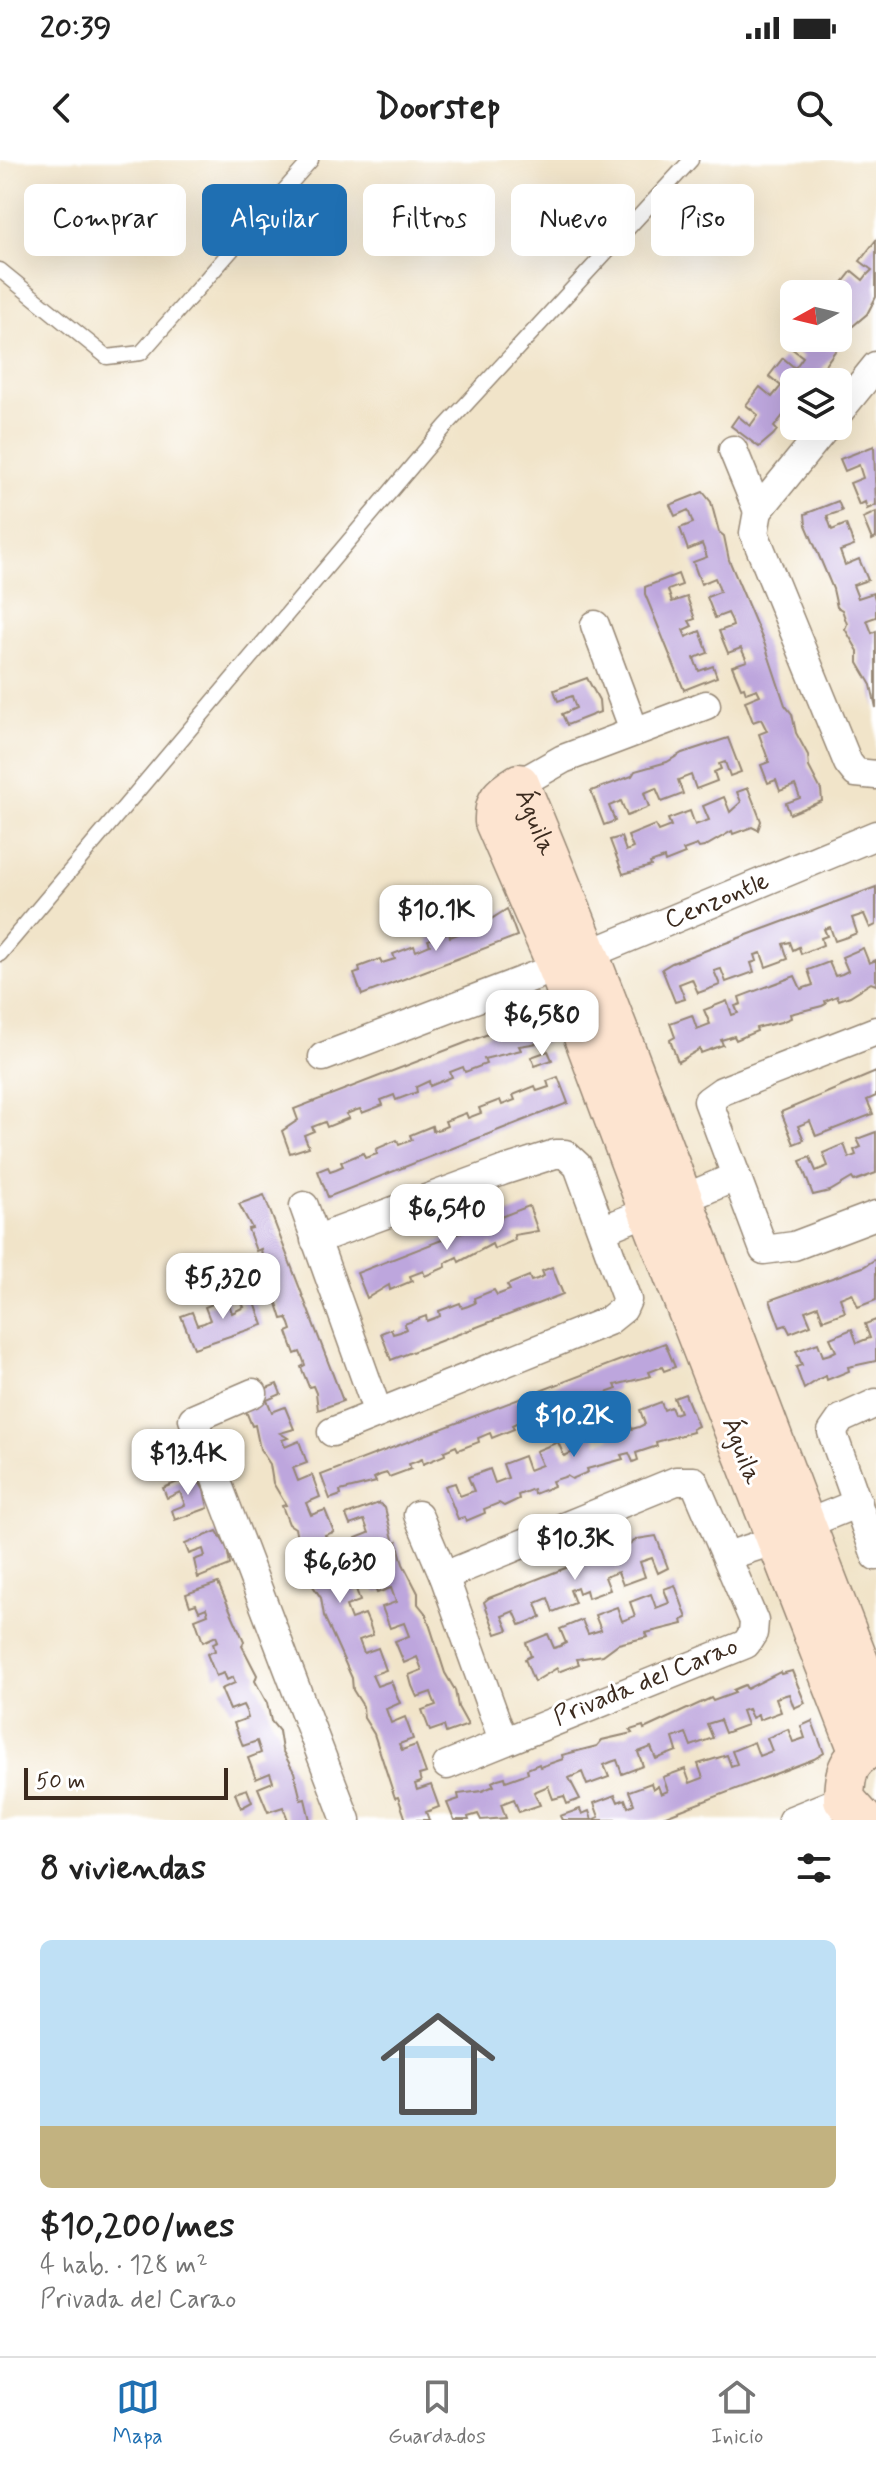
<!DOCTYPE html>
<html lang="es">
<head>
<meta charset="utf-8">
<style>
	:root { --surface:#fff; --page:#f2f2f2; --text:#222; --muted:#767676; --line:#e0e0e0; --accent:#1f6fb2 }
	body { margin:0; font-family:Mynerve,sans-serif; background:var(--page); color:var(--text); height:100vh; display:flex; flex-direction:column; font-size:30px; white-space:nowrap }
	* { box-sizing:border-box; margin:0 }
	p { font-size:26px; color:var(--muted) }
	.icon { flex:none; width:44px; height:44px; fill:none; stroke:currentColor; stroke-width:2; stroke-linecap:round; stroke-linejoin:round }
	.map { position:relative; height:1660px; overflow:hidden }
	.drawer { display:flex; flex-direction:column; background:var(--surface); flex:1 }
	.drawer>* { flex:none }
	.guide { position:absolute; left:24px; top:24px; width:828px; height:72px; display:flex; gap:16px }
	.needle { width:52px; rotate:262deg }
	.fabs { position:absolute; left:780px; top:120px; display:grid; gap:16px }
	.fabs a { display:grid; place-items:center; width:72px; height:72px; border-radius:12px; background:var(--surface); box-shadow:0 8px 32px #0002; font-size:40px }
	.scale { position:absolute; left:24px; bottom:20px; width:204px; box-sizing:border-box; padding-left:8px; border:4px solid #3b2a1e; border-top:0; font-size:22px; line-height:28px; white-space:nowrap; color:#3b2a1e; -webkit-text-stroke:6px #fff; paint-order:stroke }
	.price { position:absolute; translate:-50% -68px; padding:0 18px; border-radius:16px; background:#fff; color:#222; font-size:26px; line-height:52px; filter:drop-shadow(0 2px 4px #0008) }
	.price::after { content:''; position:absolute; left:50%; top:48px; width:24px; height:18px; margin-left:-12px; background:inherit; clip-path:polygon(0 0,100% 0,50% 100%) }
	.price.on { background:var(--accent); color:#fff }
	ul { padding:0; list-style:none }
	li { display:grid; align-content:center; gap:16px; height:424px; padding:0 40px }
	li+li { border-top:2px solid var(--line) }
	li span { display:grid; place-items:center; height:248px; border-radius:12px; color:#555 }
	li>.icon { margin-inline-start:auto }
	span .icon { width:144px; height:144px; fill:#fffc; stroke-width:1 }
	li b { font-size:34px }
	h2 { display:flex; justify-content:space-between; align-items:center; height:96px; padding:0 40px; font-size:34px }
	.pill { padding:0 28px; border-radius:12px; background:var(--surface); box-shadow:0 8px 32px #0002; font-size:28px; line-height:72px }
	.pill.on { background:var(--accent); color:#fff }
	.status { display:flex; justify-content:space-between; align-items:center; height:56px; padding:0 40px; background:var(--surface); direction:ltr }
	.status svg { height:22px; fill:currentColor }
	header { display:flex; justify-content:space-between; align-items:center; height:104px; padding:0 40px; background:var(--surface); font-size:36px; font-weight:800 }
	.tabs { display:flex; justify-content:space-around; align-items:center; height:112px; border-top:2px solid var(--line); background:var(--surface); font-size:22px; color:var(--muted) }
	.tabs a { display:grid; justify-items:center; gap:4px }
	.tabs .on { color:var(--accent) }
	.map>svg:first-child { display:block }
	.building { fill:#bda6dd }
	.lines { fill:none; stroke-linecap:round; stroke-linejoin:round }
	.lane-casing { stroke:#968774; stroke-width:17 }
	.street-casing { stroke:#968774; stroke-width:31 }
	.secondary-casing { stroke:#968774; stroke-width:43 }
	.lane { stroke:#fff; stroke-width:14 }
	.street { stroke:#fff; stroke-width:28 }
	.secondary { stroke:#fde4d0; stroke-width:40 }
	.labels { text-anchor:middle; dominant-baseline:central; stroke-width:6; stroke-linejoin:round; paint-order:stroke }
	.street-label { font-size:26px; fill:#3b2a1e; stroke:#fff }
</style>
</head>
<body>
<div class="status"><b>20:39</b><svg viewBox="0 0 49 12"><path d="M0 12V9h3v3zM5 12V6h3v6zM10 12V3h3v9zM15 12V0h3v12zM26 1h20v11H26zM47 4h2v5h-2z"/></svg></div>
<header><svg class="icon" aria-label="back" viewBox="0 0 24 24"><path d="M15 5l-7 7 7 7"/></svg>Doorstep<svg class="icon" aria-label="search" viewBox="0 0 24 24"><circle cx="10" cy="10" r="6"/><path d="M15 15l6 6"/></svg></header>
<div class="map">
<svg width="876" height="1660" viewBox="0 0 876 1660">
	<rect width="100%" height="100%" fill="#fff"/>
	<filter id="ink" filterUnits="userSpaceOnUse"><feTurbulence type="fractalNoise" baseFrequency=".0125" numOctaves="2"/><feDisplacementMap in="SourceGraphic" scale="16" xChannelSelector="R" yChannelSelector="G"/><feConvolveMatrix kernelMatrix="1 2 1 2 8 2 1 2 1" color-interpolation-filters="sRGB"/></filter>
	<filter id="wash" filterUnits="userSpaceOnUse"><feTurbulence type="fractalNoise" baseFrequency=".006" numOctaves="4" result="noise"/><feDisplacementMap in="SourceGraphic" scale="32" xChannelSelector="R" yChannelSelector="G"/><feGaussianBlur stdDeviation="1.8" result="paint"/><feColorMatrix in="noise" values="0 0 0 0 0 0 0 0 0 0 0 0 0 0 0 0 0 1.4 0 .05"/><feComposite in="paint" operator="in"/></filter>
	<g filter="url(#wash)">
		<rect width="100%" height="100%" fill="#f1e4c9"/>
		<g id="blocks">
			<g class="building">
				<polygon points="876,80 876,137 867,154 853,166 813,222 794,222 794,248 785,253 774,267 777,270 773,275 759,287 731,266 738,256 750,266 758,255 746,245 760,227 772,237 777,231 781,226 769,216 783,198 795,208 803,197 791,188 799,178 838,178 838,147 841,149 844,144 840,140 844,135 837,130 852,111 863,120 867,115 872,110 860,101"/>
				<polygon points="874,286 876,345 867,349 865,342 859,345 850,323 863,318 859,305 845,311 840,299"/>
				<polygon points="703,332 711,342 719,372 724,376 729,400 765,485 785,545 792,554 796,573 808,595 809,607 821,630 822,641 790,654 786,643 800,638 795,625 780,631 776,620 768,623 761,605 769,602 759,574 767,571 761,559 753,562 745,541 760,535 757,529 746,533 744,527 741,528 732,506 747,501 741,488 728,493 719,471 733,466 731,459 728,453 715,458 707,437 720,432 718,425 715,418 701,424 693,402 707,397 702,384 688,390 680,368 693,363 688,350 675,356 670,345"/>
				<polygon points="838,341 842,351 827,356 832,370 846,364 854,386 840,391 845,405 859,399 868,420 853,425 858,438 873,433 876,442 876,457 867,460 872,473 876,471 876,548 871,525 858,503 858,491 845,469 847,464 842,450 837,447 833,429 806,365 805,354"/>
				<polygon points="876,352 876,378 872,380 863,358"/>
				<polygon points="678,414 682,425 668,430 672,442 687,437 695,459 689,461 692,466 683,470 686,477 700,471 708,493 694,498 696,504 699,511 713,506 717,517 684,530 645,434 645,427"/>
				<polygon points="587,518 599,540 600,552 567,565 562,554 576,548 574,543 572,536 558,541 554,530"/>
				<polygon points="728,578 741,612 730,616 725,602 719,604 721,609 714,612 717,621 696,629 691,615 678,620 683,634 662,642 656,628 644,633 649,647 627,656 621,641 609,646 615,661 604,665 591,631 632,616 635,611 667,602 682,593"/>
				<polygon points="748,628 761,661 758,670 752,667 733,674 732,671 704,687 699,688 697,685 683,690 685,694 665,702 664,698 650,703 651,706 623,714 610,680 621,677 626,691 633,688 628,676 655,665 658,671 671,666 668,659 690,651 695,665 709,660 703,646 724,637 730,652 741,642 737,632"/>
				<polygon points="876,727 876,765 870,768 864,754 852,758 857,773 847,777 835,781 830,767 824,769 827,776 821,778 823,785 801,794 799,787 793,790 790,782 783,784 788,799 766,807 761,793 755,795 757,801 751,803 754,812 726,822 721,809 714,811 720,825 698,833 692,819 679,824 685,839 675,842 662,809 672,803"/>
				<polygon points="507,749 517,776 362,835 354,814 360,812 359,807 380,799 382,803 395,799 393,794 414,786 416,791 430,785 428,780 449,772 450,777 464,772 462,768 483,759 485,763"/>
				<polygon points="863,788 869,803 876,800 876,825 871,823 850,836 839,840 837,836 825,841 826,844 822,846 790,854 791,858 781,862 756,868 757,871 736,880 734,876 728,878 721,880 723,885 701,893 700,889 678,902 670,880 675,877 670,863 692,855 697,869 710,864 704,850 727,841 732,855 738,853 735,846 741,844 739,837 795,816 801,829 813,825 808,810 829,802 835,816 842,814 848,811 842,797"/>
				<polygon points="535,856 545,882 519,886 521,890 484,899 486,904 465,912 463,907 450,912 452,917 430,926 429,921 416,927 417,932 396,940 394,935 381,940 383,945 362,953 360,949 354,951 346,954 349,958 327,967 325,962 312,967 314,971 304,975 309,987 290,993 282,971 298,960 294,949"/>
				<polygon points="548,891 552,900 535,906 531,897"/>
				<polygon points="876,912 876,936 867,940 873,954 816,976 810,961 798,966 804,980 794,984 781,952"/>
				<polygon points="558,917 568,943 328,1037 318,1011 328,1007 330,1011 336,1009 343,1006 341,1002 363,993 365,998 377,994 376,989 397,980 399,985 412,980 410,975 432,966 433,971 440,969 447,966 445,961 466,953 468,958 481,953 479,948 500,940 502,945 515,940 513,935 535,926 537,931 549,927 547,921"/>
				<polygon points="876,972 876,1013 854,1021 852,1018 830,1031 813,1035 800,1001 810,997 816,1011 828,1006 823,993 844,984 849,998 856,995 854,990 861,987 857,979"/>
				<polygon points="264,1035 343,1241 318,1250 316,1233 313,1226 309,1227 301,1207 305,1205 303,1199 300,1192 295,1194 287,1172 292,1170 290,1164 287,1158 282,1159 275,1137 279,1136 274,1123 269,1125 265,1114 261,1089 256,1091 248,1069 252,1068 239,1044"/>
				<polygon points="529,1046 538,1071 514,1075 515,1080 494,1089 492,1084 459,1102 457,1097 445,1103 446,1107 425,1116 423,1111 410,1116 412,1121 390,1130 389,1125 367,1138 357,1113"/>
				<polygon points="876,1099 876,1140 858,1147 852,1133 840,1138 845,1152 823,1160 818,1146 805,1151 811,1165 790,1173 786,1165 780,1167 770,1140 863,1107"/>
				<polygon points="552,1107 563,1134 391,1200 381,1173 391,1169 393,1174 400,1172 406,1169 404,1164 426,1156 427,1161 440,1156 439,1151 460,1143 462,1148 468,1146 475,1143 474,1138 494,1130 497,1135 510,1130 507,1125 529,1116 531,1121 537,1119 544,1116 542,1111"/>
				<polygon points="250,1129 263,1165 194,1188 181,1156 192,1152 197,1165 204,1163 210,1160 205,1147 227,1138 232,1153 244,1147 238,1134"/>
				<polygon points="876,1160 876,1201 848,1207 849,1211 827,1220 826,1216 819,1219 804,1229 796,1207 802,1205 796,1191 818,1183 823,1196 830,1194 836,1191 830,1178 852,1169 857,1183 864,1180 870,1178 865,1164"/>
				<polygon points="665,1183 675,1207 664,1211 662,1207 649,1212 651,1216 615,1225 617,1229 595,1237 593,1233 561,1251 559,1246 553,1248 546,1251 548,1256 527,1264 525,1260 518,1262 512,1265 514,1269 492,1278 490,1273 478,1278 479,1282 458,1290 456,1286 449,1289 444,1291 445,1295 423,1304 422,1299 415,1302 409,1304 411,1309 389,1317 387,1313 380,1315 374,1318 376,1322 340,1331 341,1335 330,1339 321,1315"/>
				<polygon points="277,1224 281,1234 267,1240 272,1252 285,1247 294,1269 280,1273 288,1278 282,1280 285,1287 299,1281 307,1303 293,1308 298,1321 312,1315 320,1337 306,1343 311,1355 325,1350 334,1372 325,1375 327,1382 322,1383 325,1390 338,1384 347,1406 333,1411 335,1418 338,1424 352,1419 356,1429 360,1441 346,1446 351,1459 365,1454 369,1463 373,1475 359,1480 364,1493 378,1488 386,1510 372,1515 377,1526 391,1521 400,1543 386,1549 391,1563 405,1557 413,1579 399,1584 402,1590 416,1585 426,1613 419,1615 421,1622 415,1624 417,1630 431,1625 439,1647 426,1652 429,1660 406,1660 398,1637 395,1638 374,1574 364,1558 363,1546 353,1530 352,1518 324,1456 321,1438 313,1426 310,1408 300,1392 295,1368 289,1364 282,1346 286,1345 273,1323 270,1304 260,1289 255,1265 252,1266 245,1249 244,1237"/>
				<polygon points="685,1234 698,1266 692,1269 693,1272 656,1282 657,1286 636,1293 638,1300 633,1302 629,1293 621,1295 623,1299 587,1309 588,1312 572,1319 567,1316 552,1321 554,1326 534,1334 533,1329 518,1335 519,1339 504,1346 499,1343 484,1349 485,1353 466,1361 464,1357 458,1359 445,1326 455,1323 460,1336 474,1331 468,1317 490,1309 495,1323 508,1318 503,1304 524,1296 529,1310 542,1305 536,1291 558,1282 564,1296 576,1291 571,1278 593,1269 598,1283 605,1280 611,1278 605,1264 627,1256 632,1269 639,1267 645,1264 640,1250 661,1242 664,1250 671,1247 674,1254 680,1252 674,1238"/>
				<polygon points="195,1315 204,1330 208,1348 175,1360 172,1350 185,1345 180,1332 167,1338 163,1328"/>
				<polygon points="379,1343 385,1348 394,1383 397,1381 403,1404 418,1433 418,1444 426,1454 445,1513 455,1530 458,1547 468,1565 446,1573 444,1566 430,1571 422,1550 436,1545 433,1538 431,1532 417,1537 412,1526 409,1515 422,1510 417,1497 404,1503 395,1481 409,1476 404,1463 390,1468 382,1447 396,1442 391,1428 377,1433 369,1413 382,1407 377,1394 363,1399 356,1378 369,1373 364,1360 350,1365 346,1355"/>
				<polygon points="217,1371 227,1388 230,1405 198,1418 194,1400 205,1396 203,1389 189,1394 185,1384"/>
				<polygon points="656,1376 668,1408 658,1413 652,1398 640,1402 645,1417 623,1425 618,1412 605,1417 610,1430 588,1438 586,1430 579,1433 577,1427 570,1430 575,1443 553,1452 548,1438 536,1443 541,1457 520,1465 514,1451 502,1456 508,1470 496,1474 484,1442 489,1438 614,1389 628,1386 637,1379"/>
				<polygon points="218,1423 244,1481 242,1486 257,1515 255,1521 267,1543 271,1561 279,1571 282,1590 294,1612 301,1640 305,1639 310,1660 288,1660 283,1647 268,1652 258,1628 273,1622 270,1613 256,1619 248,1598 261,1593 257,1581 243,1586 234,1563 248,1558 246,1551 243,1545 230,1550 221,1529 235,1523 233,1517 227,1520 224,1513 216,1516 207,1494 215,1491 213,1483 218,1481 216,1476 203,1482 195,1459 208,1454 206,1448 199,1451 196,1444 190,1446 186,1434"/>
				<polygon points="675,1425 687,1458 682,1460 683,1464 646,1473 648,1477 618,1484 603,1495 577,1499 579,1504 558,1512 557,1508 534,1522 525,1499 531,1496 526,1483 548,1474 554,1488 560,1486 566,1483 560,1469 582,1460 588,1474 601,1470 595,1455 617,1447 622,1461 635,1456 630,1442 651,1434 656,1448 669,1443 664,1429"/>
				<polygon points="792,1511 805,1543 794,1548 789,1534 776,1538 781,1552 759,1560 758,1555 752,1558 748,1549 742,1551 747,1565 725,1573 720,1560 707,1564 713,1578 691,1586 686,1573 673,1578 677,1591 656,1599 651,1587 638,1592 643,1606 622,1614 617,1600 611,1602 604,1605 609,1617 587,1625 582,1612 569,1618 580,1639 567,1644 564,1636 553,1639 548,1626 534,1632 540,1645 519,1652 514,1639 501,1644 506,1658 481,1660 478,1654 468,1657 469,1660 454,1660 447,1643 459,1639 458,1634 482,1631 494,1626 492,1622 498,1619 505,1617 506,1621 528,1613 527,1609 539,1604 540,1607 563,1599 562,1595 597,1586 602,1580 632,1573 630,1570 643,1566 644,1569 711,1538 713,1541 735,1533 733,1530 740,1527 745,1525 747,1529 780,1512 781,1514"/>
				<polygon points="812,1561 824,1593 814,1599 663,1657 649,1660 562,1660 560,1656 580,1649 582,1654 589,1651 592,1660 599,1657 594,1643 615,1635 618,1642 625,1639 628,1647 634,1644 629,1631 651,1623 653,1629 658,1626 661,1634 668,1631 663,1617 685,1609 690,1623 703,1618 698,1604 727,1595 731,1606 737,1604 732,1591 754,1582 759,1596 772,1591 767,1578 788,1569 793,1582 805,1578 801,1566"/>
				<polygon points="247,1629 252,1642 241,1648 235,1633"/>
			</g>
		</g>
	</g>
	<g filter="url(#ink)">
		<use href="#blocks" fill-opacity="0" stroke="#968774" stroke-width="2"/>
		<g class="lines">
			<defs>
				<g id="lane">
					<polyline points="0,110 107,197 141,193 311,0"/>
					<polyline points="0,794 445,267 691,0"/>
				</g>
				<g id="street">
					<polyline points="838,253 876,206"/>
					<polyline points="827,266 758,351 754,373 848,603 856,613 876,615"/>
					<polyline points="733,290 758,351"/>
					<polyline points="595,465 634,570"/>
					<polyline points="519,624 563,599 706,545"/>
					<polyline points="876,871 722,931 708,941 764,1090 794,1086 876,1055"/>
					<path id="s1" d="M323,897L558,807L876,675"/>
					<polyline points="681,1040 735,1017"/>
					<polyline points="304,1046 378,1253"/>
					<polyline points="602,1070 649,1051"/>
					<polyline points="315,1080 502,1011 555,994 565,994 578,1006 627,1140 623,1149 608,1161 332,1272"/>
					<polyline points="253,1233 193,1259 346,1660"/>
					<polyline points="876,1243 841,1259 832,1272 876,1396"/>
					<polyline points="418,1355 444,1416 503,1580"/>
					<polyline points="804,1365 858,1343"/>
					<polyline points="727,1396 776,1380"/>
					<polyline points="444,1416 676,1321 694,1321 754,1461 753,1473 746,1484 447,1605"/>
					<polyline points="792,1660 844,1639"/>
				</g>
				<g id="secondary">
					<path id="s2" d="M860,1593L649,1051L558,807L495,662C494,641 501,635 519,624C646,928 754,1240 876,1547"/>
					<path d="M863,1660L844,1639C845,1609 848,1599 876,1584"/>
				</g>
			</defs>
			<use href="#lane" class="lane-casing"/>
			<use href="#street" class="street-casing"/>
			<use href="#secondary" class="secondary-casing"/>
			<use href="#lane" class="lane"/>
			<use href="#street" class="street"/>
			<use href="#secondary" class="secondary"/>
		</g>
	</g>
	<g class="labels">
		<g class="street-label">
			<text stroke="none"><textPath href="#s2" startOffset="1090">Águila</textPath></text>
			<text stroke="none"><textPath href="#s1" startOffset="424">Cenzontle</textPath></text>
			<text transform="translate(741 1291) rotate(69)">Águila</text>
			<text transform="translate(646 1522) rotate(-22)">Privada del Carao</text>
		</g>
	</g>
</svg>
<div class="fabs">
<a><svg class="needle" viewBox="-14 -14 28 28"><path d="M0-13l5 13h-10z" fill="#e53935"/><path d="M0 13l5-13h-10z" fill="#767676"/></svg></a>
<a><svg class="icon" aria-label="layers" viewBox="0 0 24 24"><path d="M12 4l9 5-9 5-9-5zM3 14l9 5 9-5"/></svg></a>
</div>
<div class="scale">50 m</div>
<b class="price" style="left:436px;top:793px">$10.1K</b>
<b class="price" style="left:542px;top:898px">$6,580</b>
<b class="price" style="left:447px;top:1092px">$6,540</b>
<b class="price" style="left:223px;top:1161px">$5,320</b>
<b class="price on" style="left:574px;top:1299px">$10.2K</b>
<b class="price" style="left:188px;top:1337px">$13.4K</b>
<b class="price" style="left:575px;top:1422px">$10.3K</b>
<b class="price" style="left:340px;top:1445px">$6,630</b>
<div class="guide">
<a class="pill">Comprar</a>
<a class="pill on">Alquilar</a>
<a class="pill">Filtros</a>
<a class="pill">Nuevo</a>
<a class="pill">Piso</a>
</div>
</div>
<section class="drawer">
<h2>8 viviendas<svg class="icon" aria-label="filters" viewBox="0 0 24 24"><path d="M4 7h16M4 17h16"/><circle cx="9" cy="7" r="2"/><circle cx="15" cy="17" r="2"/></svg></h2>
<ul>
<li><span style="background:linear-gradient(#bfe0f5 75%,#c2b280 0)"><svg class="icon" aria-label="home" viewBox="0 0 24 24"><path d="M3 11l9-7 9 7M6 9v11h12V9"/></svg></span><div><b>$10,200/mes</b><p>4 hab. · 128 m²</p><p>Privada del Carao</p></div></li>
</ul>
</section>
<nav class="tabs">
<a class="on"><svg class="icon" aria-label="map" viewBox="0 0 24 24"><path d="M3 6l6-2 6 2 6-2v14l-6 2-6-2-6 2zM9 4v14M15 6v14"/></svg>Mapa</a>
<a><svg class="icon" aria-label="saved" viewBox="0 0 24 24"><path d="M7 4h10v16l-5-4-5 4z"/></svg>Guardados</a>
<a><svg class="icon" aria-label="home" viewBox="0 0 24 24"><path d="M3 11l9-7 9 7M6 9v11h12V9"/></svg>Inicio</a>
</nav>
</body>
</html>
